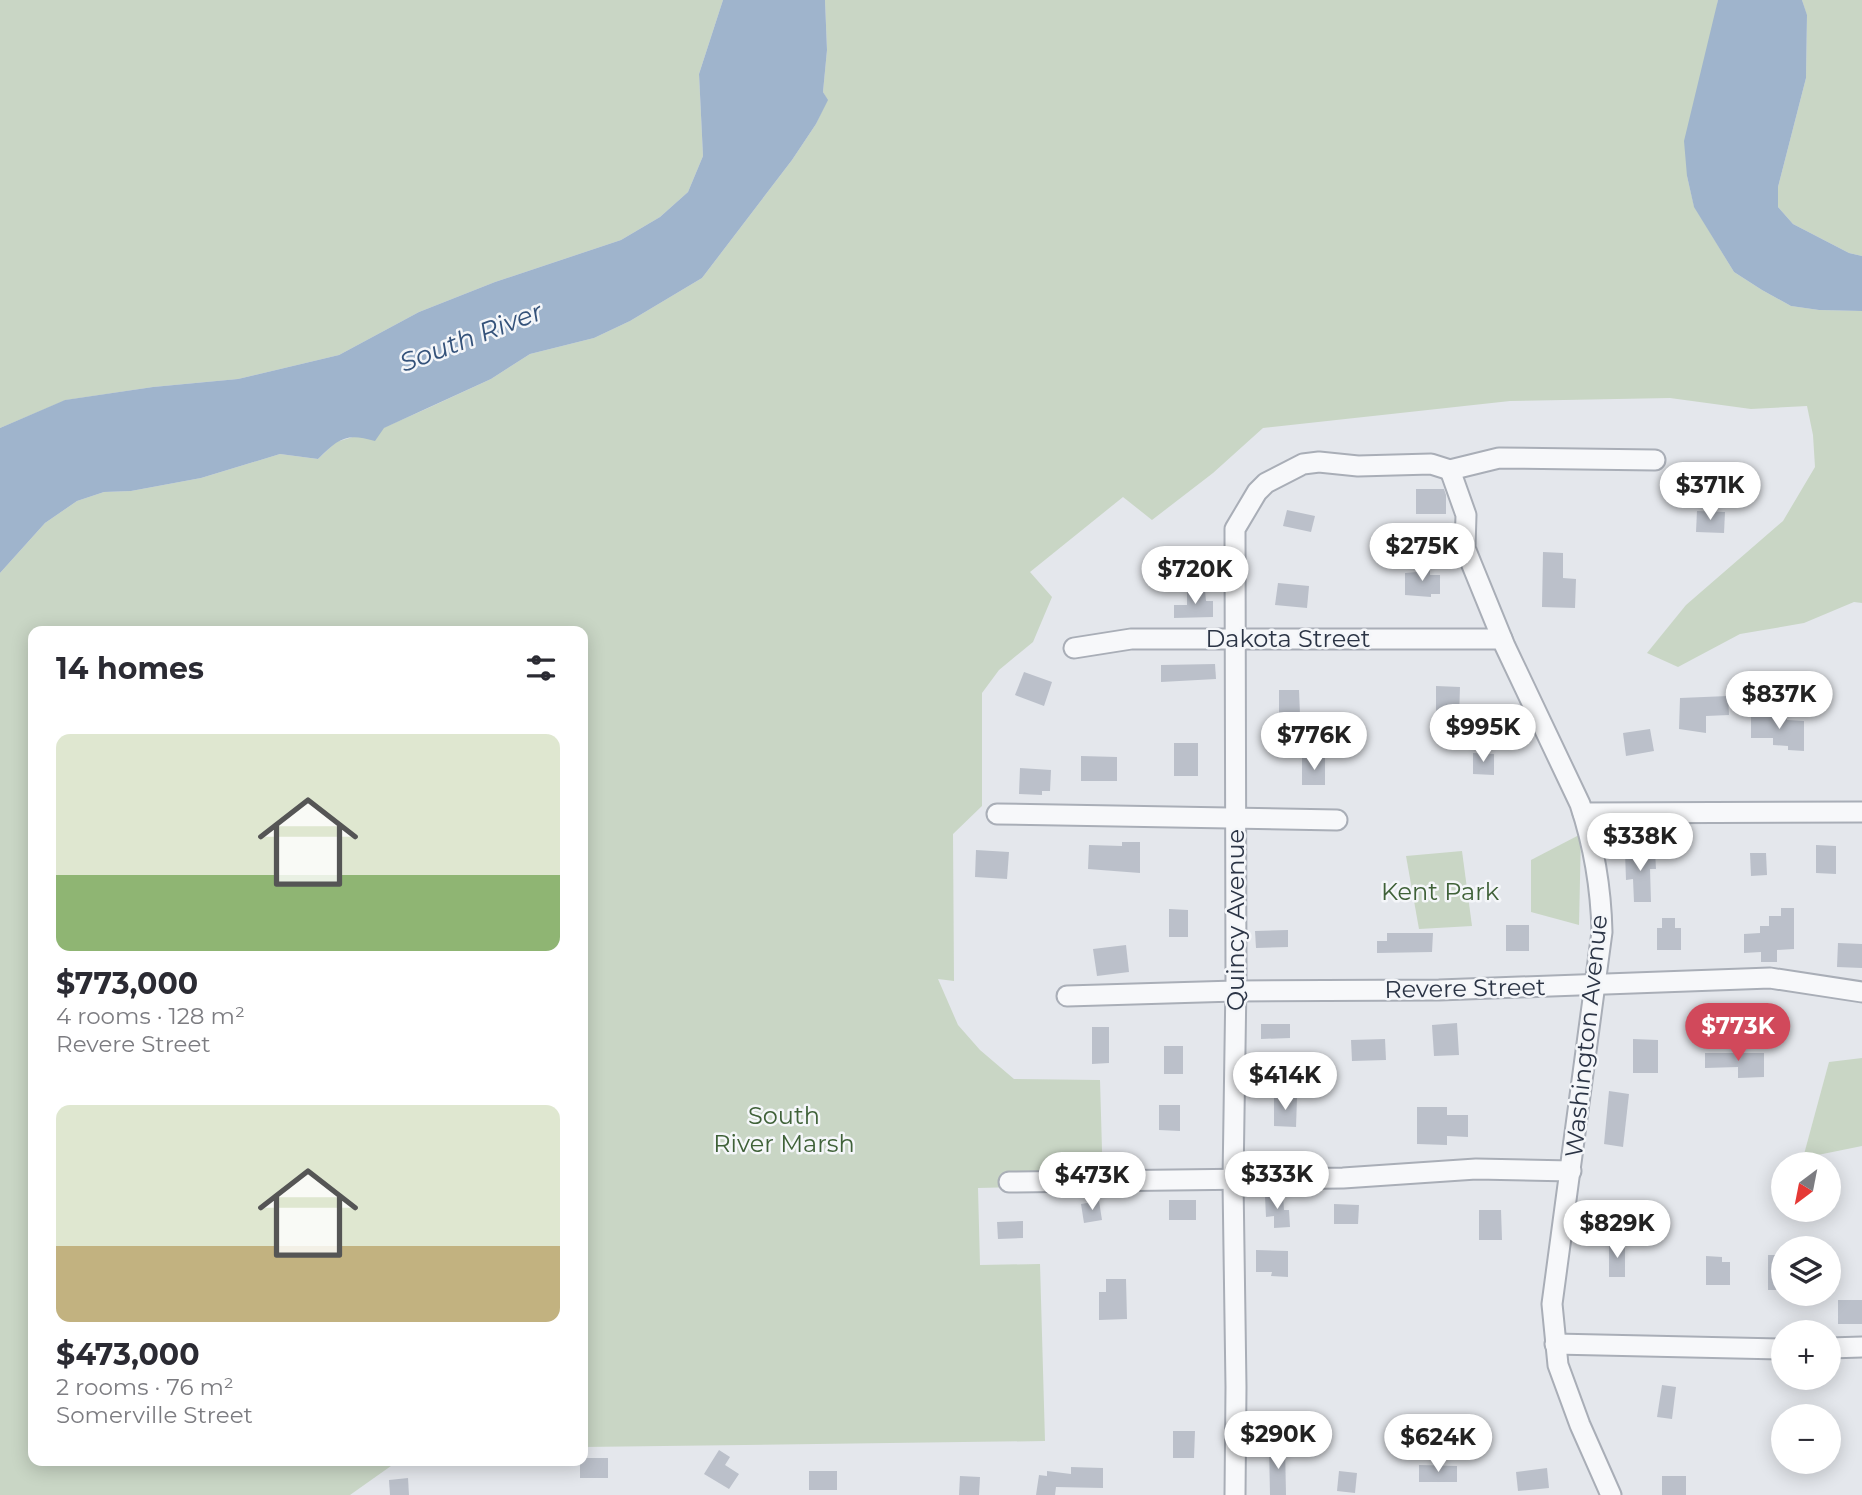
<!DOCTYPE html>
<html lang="en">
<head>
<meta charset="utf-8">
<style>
	:root { --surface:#fff; --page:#f2f2f3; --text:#2b2b33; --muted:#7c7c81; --accent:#d1495b }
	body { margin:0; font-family:Montserrat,sans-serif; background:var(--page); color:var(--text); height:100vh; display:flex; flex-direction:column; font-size:26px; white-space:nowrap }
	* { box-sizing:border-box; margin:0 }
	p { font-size:23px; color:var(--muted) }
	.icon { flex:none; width:38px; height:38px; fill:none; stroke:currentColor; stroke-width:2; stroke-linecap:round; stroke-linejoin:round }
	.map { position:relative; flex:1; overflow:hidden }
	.sheet { position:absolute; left:28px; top:626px; width:560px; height:840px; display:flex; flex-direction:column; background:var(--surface); border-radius:14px; box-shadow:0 4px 18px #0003 }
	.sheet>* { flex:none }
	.needle { width:46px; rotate:212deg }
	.tools { position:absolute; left:1771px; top:1152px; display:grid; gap:14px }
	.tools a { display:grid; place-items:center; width:70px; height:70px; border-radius:50%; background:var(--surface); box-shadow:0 4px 18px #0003; font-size:35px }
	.price { position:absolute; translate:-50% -60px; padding:0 16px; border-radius:24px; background:#fff; color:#222; font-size:23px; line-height:46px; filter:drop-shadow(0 2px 4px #0008) }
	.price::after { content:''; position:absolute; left:50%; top:42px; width:21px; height:16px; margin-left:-10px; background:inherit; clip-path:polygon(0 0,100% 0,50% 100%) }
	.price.current { background:var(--accent); color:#fff }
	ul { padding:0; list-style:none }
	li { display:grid; align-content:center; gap:14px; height:371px; padding:0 28px }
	li span { display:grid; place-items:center; height:217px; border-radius:14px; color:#555 }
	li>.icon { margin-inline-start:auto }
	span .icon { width:126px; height:126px; fill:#fffc; stroke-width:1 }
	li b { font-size:30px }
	h2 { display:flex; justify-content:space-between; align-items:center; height:84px; padding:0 28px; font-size:30px }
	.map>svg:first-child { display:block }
	.green { fill:#c9d6c5 }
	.water { fill:#9fb4cc }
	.building { fill:#bbc0ca }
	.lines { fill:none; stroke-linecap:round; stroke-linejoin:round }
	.street-casing { stroke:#a9aeb7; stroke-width:23 }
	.street { stroke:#f7f8fa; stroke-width:19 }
	.labels { text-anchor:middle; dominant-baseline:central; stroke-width:5; stroke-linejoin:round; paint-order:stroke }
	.street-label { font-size:24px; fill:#2b3445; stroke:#f4f6f9 }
	.park-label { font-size:24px; fill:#3f6138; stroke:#f4f6f9 }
	.water-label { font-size:26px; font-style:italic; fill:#34527a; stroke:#f4f6f9 }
</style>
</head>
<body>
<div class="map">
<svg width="1862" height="1495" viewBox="0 0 1862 1495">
	<rect width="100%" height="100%" fill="#e4e7ec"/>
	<g class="green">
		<polygon points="0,0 723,0 699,74 703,156 688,192 660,217 621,240 495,282 419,312 339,355 238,379 153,387 66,400 0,428"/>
		<polygon points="825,0 1718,0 1687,176 1694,206 1734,272 1762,290 1791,306 1819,310 1862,311 1862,603 1854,602 1804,623 1740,634 1678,667 1647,653 1686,605 1783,521 1815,467 1813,435 1807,406 1751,409 1670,398 1510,401 1263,428 1213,473 1152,520 1123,497 1030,572 1052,597 1033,642 999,670 982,693 982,806 953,834 954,981 938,979 958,1025 980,1050 1014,1079 1100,1080 1103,1185 978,1188 980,1265 1040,1264 1045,1441 583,1447 583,632 33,632 33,1461 398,1461 350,1495 0,1495 0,573 45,523 77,501 104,492 131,491 201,478 280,454 318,459 336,442 383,428 426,409 491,379 530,354 594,338 630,321 702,278 792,160 816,124 827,100 823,92 827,50"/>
		<polygon points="1802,0 1862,0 1862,256 1849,253 1793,224 1778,207 1778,187 1806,78 1807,16"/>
		<polygon points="1581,834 1579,925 1531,912 1531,860"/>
		<polygon points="1462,851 1472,926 1419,929 1406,856"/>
		<polygon points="1862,1058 1862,1146 1803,1158 1829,1062"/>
	</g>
	<g class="water">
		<path d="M723,0H825L827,50L823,92L828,100L816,124L792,160L702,278L630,321L594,338L530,354L491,379L384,428L375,441C346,432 338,439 318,459L280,454L201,478L131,491L104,492L77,501L45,523L0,573V428L65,400L153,387L238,379L339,355L419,312L495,282L621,240L660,217L688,192L703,156L699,74Z"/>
		<polygon points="1718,0 1802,0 1807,15 1806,78 1778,187 1778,207 1793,224 1849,253 1862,256 1862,311 1819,310 1791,306 1762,290 1734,272 1694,207 1687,176 1684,141"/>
	</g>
	<g class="building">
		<polygon points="1416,489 1444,489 1446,495 1446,514 1416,514"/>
		<polygon points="1287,510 1315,516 1311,532 1283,526"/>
		<polygon points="1697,511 1725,512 1724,533 1696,532"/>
		<polygon points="1543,552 1563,553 1563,578 1576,579 1575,608 1542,607"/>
		<polygon points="1417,566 1430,566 1430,575 1440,575 1440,594 1431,594 1431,597 1405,595 1405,573 1417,572"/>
		<polygon points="1278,583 1309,586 1307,608 1275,605"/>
		<polygon points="1187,590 1205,590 1206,601 1213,601 1213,617 1174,618 1174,605 1187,605"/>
		<polygon points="1215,664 1216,679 1161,682 1161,665"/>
		<polygon points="1024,672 1052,682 1044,706 1015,695"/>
		<polygon points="1436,686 1460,687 1459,717 1436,717"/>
		<polygon points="1279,690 1299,690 1300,715 1279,715"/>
		<polygon points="1728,696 1729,715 1706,716 1706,733 1679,729 1680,698"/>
		<polygon points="1751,715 1787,715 1787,720 1804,721 1804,751 1788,750 1788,746 1773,745 1773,738 1751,738"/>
		<polygon points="1650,729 1654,751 1626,756 1623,733"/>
		<rect x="1174" y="743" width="24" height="33"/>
		<polygon points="1473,753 1494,754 1494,775 1473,774"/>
		<polygon points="1081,756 1117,757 1117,781 1081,781"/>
		<rect x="1302" y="758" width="23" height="27"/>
		<polygon points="1020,768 1051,770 1050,791 1042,791 1042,795 1019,794"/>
		<polygon points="1122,842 1140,842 1140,873 1088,869 1089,845 1122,846"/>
		<polygon points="1816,845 1836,846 1836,874 1816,873"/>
		<polygon points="976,850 1009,852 1007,879 975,877"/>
		<polygon points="1655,851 1656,869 1650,869 1651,902 1634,902 1633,879 1626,880 1625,852"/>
		<polygon points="1750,853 1766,853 1767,875 1751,876"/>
		<polygon points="1781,908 1794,908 1794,949 1777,950 1777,962 1761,962 1761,952 1744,953 1744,934 1760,933 1760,926 1769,926 1769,916 1781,916"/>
		<polygon points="1169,909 1188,910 1188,937 1169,937"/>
		<polygon points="1662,918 1675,918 1675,928 1681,928 1681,950 1657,950 1657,928 1662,928"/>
		<rect x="1506" y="925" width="23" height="26"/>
		<polygon points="1288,930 1288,947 1256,948 1255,931"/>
		<polygon points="1387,933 1433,933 1432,952 1377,953 1377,941 1387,941"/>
		<polygon points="1838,943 1862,944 1862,968 1837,967"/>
		<polygon points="1126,945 1129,972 1097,976 1093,949"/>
		<polygon points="1457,1023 1459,1055 1434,1056 1432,1025"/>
		<polygon points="1261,1024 1290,1024 1290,1038 1261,1039"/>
		<polygon points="1092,1027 1109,1027 1109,1063 1092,1064"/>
		<polygon points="1385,1039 1386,1060 1352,1061 1351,1040"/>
		<polygon points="1633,1039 1658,1040 1658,1073 1633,1073"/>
		<rect x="1164" y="1046" width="19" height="28"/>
		<polygon points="1705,1053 1764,1053 1764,1077 1738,1078 1738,1067 1705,1068"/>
		<polygon points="1609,1091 1629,1094 1623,1147 1604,1144"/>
		<polygon points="1274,1098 1297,1098 1296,1127 1274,1126"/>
		<polygon points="1159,1105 1180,1105 1180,1131 1159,1130"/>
		<polygon points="1417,1107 1447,1107 1447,1115 1468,1115 1468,1137 1447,1136 1447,1145 1417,1144"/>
		<polygon points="1283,1195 1284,1210 1289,1210 1290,1227 1274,1228 1274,1216 1266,1217 1265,1196"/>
		<rect x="1169" y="1200" width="27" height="20"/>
		<polygon points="1099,1201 1102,1220 1084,1223 1081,1204"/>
		<polygon points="1334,1204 1359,1205 1358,1224 1334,1224"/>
		<polygon points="1479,1210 1501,1210 1502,1240 1479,1240"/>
		<polygon points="1023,1221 1023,1238 998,1239 997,1222"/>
		<polygon points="1625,1243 1625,1277 1609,1277 1609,1244"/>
		<polygon points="1256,1250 1288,1251 1288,1277 1271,1276 1272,1272 1256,1272"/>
		<rect x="1768" y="1255" width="15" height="35"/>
		<polygon points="1706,1256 1722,1257 1722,1262 1730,1262 1730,1285 1706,1285"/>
		<polygon points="1106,1279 1126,1279 1127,1319 1099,1320 1099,1292 1106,1292"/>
		<rect x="1838" y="1300" width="24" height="24"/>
		<polygon points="1662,1385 1676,1387 1672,1419 1657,1417"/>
		<polygon points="1173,1431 1195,1431 1194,1458 1173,1458"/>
		<polygon points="1269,1446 1285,1446 1286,1495 1270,1495"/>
		<polygon points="719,1450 730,1457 725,1465 739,1474 729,1489 704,1474"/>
		<polygon points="583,1458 608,1458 608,1478 580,1478 580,1461 583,1461"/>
		<polygon points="1419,1465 1457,1466 1457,1482 1419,1482"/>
		<polygon points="1071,1467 1103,1468 1103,1488 1056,1487 1055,1495 1036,1495 1039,1475 1047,1476 1047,1471 1071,1474"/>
		<polygon points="1547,1468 1549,1488 1518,1491 1516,1472"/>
		<rect x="809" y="1471" width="28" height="19"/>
		<polygon points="1339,1471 1357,1473 1355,1493 1337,1491"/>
		<polygon points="960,1476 980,1477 979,1495 959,1495"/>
		<rect x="1662" y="1476" width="24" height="19"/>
		<polygon points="408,1478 409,1495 390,1495 389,1480"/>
	</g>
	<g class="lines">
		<defs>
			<g id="street">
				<path d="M1450,470L1466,515L1465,548L1505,646L1580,804C1594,846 1601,888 1602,932L1552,1304L1558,1365L1580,1425L1611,1495"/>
				<polyline points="1074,648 1131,639 1502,639"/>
				<polyline points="1583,813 1862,812"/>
				<polyline points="997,814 1337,820"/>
				<polyline points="1067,996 1235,991 1439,990 1770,978 1862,992"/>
				<polyline points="1009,1182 1343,1178 1476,1169 1571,1171"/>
				<polyline points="1555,1344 1783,1349"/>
				<polyline points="1829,1348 1862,1347"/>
				<polyline points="1235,1495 1236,1387 1233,1181 1236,982 1235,529 1257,492 1266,483 1303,464 1319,462 1358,466 1431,464 1450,470 1499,458 1655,460"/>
			</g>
		</defs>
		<use href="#street" class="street-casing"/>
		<use href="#street" class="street"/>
	</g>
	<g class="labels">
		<g class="street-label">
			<text x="1288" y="638">Dakota Street</text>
			<text transform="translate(1235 920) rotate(-90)">Quincy Avenue</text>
			<text transform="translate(1465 988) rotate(-1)">Revere Street</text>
			<text transform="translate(1586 1036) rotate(-84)">Washington Avenue</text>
		</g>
		<g class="park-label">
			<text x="1440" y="891">Kent Park</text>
			<text x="784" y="1115">South<tspan x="784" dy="28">River Marsh</tspan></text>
		</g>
		<g class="water-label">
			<text transform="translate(471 337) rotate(-21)">South River</text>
		</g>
	</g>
</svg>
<div class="tools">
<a><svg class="needle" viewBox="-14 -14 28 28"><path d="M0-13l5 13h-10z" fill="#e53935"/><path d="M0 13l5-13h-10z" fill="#7c7c81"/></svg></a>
<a><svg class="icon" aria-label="layers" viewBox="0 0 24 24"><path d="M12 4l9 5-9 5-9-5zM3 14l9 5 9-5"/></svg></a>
<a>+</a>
<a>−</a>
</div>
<b class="price" style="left:1710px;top:522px">$371K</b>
<b class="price" style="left:1422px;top:583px">$275K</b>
<b class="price" style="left:1195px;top:606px">$720K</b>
<b class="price" style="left:1779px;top:731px">$837K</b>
<b class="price" style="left:1483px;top:764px">$995K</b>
<b class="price" style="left:1314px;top:772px">$776K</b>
<b class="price" style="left:1640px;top:873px">$338K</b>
<b class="price current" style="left:1738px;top:1063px">$773K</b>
<b class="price" style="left:1285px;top:1112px">$414K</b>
<b class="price" style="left:1277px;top:1211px">$333K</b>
<b class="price" style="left:1092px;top:1212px">$473K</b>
<b class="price" style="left:1617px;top:1260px">$829K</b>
<b class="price" style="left:1278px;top:1471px">$290K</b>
<b class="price" style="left:1438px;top:1474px">$624K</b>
<section class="sheet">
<h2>14 homes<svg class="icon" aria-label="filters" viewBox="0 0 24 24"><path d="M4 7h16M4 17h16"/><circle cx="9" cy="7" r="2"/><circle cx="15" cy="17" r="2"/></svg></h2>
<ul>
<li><span style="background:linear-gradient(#dfe7d0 65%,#8fb573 0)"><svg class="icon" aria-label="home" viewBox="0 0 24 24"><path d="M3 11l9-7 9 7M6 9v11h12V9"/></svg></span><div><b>$773,000</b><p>4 rooms · 128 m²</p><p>Revere Street</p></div></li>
<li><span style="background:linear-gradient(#dfe7d0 65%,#c2b280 0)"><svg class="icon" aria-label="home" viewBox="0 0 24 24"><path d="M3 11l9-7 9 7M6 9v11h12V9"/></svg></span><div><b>$473,000</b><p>2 rooms · 76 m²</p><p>Somerville Street</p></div></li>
</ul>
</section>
</div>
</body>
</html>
